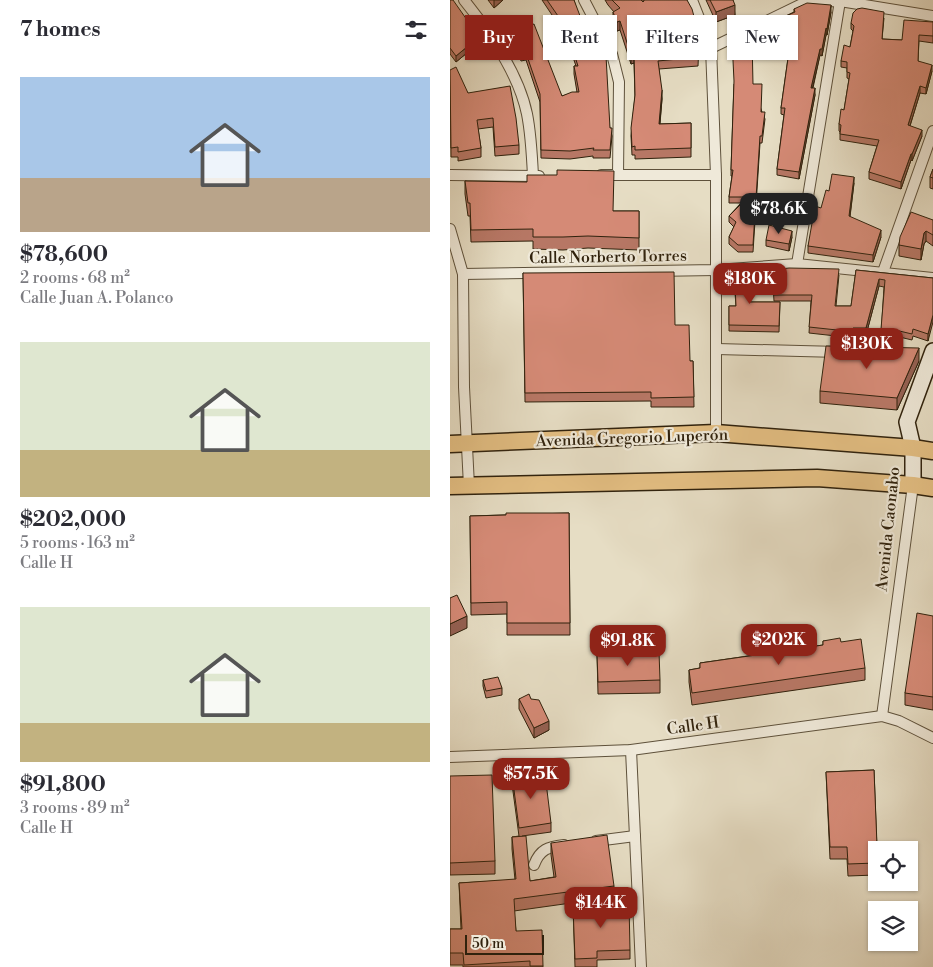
<!DOCTYPE html>
<html lang="en">
<head>
<meta charset="utf-8">
<style>
	:root { --surface:#fff; --page:#f7f7f7; --text:#2b2b33; --muted:#7c7c81; --accent:#8f2418 }
	body { margin:0; font-family:"Libre Bodoni",serif; background:var(--page); color:var(--text); height:100vh; display:flex; flex-direction:column; font-size:19px; white-space:nowrap }
	* { box-sizing:border-box; margin:0 }
	p { font-size:16px; color:var(--muted) }
	.icon { flex:none; width:28px; height:28px; fill:none; stroke:currentColor; stroke-width:2; stroke-linecap:round; stroke-linejoin:round }
	.map { position:relative; flex:1; overflow:hidden }
	.drawer { display:flex; flex-direction:column; background:var(--surface); width:450px }
	.drawer>* { flex:none }
	.guide { position:absolute; left:15px; top:15px; width:392px; height:45px; display:flex; gap:10px }
	.controls { position:absolute; left:418px; top:841px; display:grid; gap:10px }
	.controls a { display:grid; place-items:center; width:50px; height:50px; border-radius:0px; background:var(--surface); box-shadow:0 1px 4px #0004; font-size:25px }
	.scale { position:absolute; left:15px; bottom:12px; width:79px; box-sizing:border-box; padding-left:5px; border:2px solid #30220d; border-top:0; font-size:14px; line-height:18px; white-space:nowrap; color:#30220d; -webkit-text-stroke:4px #efe9d9; paint-order:stroke }
	.price { position:absolute; translate:-50% -42px; padding:0 11px; border-radius:10px; background:var(--accent); color:#fff; font-size:16px; line-height:32px; filter:drop-shadow(0 1px 2px #0008) }
	.price::after { content:''; position:absolute; left:50%; top:30px; width:15px; height:11px; margin-left:-8px; background:inherit; clip-path:polygon(0 0,100% 0,50% 100%) }
	.price.active { background:#222; color:#fff }
	ul { padding:0; list-style:none }
	li { display:grid; align-content:center; gap:10px; height:265px; padding:0 20px }
	li span { display:grid; place-items:center; height:155px; border-radius:0px; color:#555 }
	li>.icon { margin-inline-start:auto }
	span .icon { width:90px; height:90px; fill:#fffc; stroke-width:1 }
	li b { font-size:21px }
	h2 { display:flex; justify-content:space-between; align-items:center; height:60px; padding:0 20px; font-size:21px }
	.pill { padding:0 18px; border-radius:0px; background:var(--surface); box-shadow:0 1px 4px #0004; font-size:18px; line-height:45px }
	.pill.active { background:var(--accent); color:#fff }
	main { display:flex; flex:1; min-height:0 }
	.map>svg:first-child { display:block }
	.lines { fill:none; stroke-linecap:round; stroke-linejoin:round }
	.street-casing { stroke:#5e513b; stroke-width:12 }
	.secondary-casing { stroke:#30220d; stroke-width:18 }
	.primary-casing { stroke:#30220d; stroke-width:19 }
	.street { stroke:#efe9d9; stroke-width:10 }
	.secondary { stroke:#efe9d9; stroke-width:15 }
	.primary { stroke:#e3be82; stroke-width:16 }
	.wall { fill:#b77765; stroke:#30220d }
	.shaded-wall { fill:#956153; stroke:#30220d }
	.building { fill:#d58a76; stroke:#30220d }
	.labels { text-anchor:middle; dominant-baseline:central; stroke-width:4.5; stroke-linejoin:round; paint-order:stroke }
	.street-label { font-size:16px; fill:#30220d; stroke:#efe9d9 }
</style>
</head>
<body>
<main>
<section class="drawer">
<h2>7 homes<svg class="icon" aria-label="filters" viewBox="0 0 24 24"><path d="M4 7h16M4 17h16"/><circle cx="9" cy="7" r="2"/><circle cx="15" cy="17" r="2"/></svg></h2>
<ul>
<li><span style="background:linear-gradient(#a9c7e8 65%,#b9a48a 0)"><svg class="icon" aria-label="home" viewBox="0 0 24 24"><path d="M3 11l9-7 9 7M6 9v11h12V9"/></svg></span><div><b>$78,600</b><p>2 rooms · 68 m²</p><p>Calle Juan A. Polanco</p></div></li>
<li><span style="background:linear-gradient(#dfe7d0 70%,#c2b280 0)"><svg class="icon" aria-label="home" viewBox="0 0 24 24"><path d="M3 11l9-7 9 7M6 9v11h12V9"/></svg></span><div><b>$202,000</b><p>5 rooms · 163 m²</p><p>Calle H</p></div></li>
<li><span style="background:linear-gradient(#dfe7d0 75%,#c2b280 0)"><svg class="icon" aria-label="home" viewBox="0 0 24 24"><path d="M3 11l9-7 9 7M6 9v11h12V9"/></svg></span><div><b>$91,800</b><p>3 rooms · 89 m²</p><p>Calle H</p></div></li>
</ul>
</section>
<div class="map">
<svg width="483" height="967" viewBox="0 0 483 967">
	<rect width="100%" height="100%" fill="#e6ddc4"/>
	<filter id="stains"><feTurbulence type="fractalNoise" baseFrequency=".004" numOctaves="4"/><feColorMatrix values="0 0 0 0 .2 0 0 0 0 .09 0 0 0 0 .02 0 0 0 .5 -.17"/></filter>
	<radialGradient id="worn" r=".72"><stop offset=".6" stop-color="#630" stop-opacity="0"/><stop offset="1" stop-color="#630" stop-opacity=".3"/></radialGradient>
	<g class="lines">
		<defs>
			<g id="street">
				<path d="M14,0C39,31 69,75 77,114C81,134 82,155 83,176"/>
				<polyline points="134,0 162,54 169,82 168,175"/>
				<polyline points="242,0 261,48 266,175 266,433"/>
				<polyline points="261,48 356,2 390,1 483,16"/>
				<polyline points="0,175 89,176"/>
				<polyline points="151,175 266,175"/>
				<polyline points="0,229 13,274 14,387 19,486"/>
				<polyline points="347,264 390,1"/>
				<polyline points="433,272 483,131"/>
				<polyline points="13,274 266,270 347,264 483,278"/>
				<polyline points="267,349 389,352"/>
				<polyline points="432,716 463,485"/>
				<polyline points="181,750 191,967"/>
				<polyline points="0,757 181,750 432,716 449,721 483,738"/>
				<polyline points="146,841 185,836"/>
				<path d="M84,865C90,849 98,847 114,845"/>
			</g>
			<polyline id="secondary" points="463,485 463,448 457,422 483,351"/>
			<g id="primary">
				<polyline points="0,444 266,433 463,448 483,451"/>
				<polyline points="0,486 367,478 463,485 483,488"/>
			</g>
		</defs>
		<use href="#street" class="street-casing"/>
		<use href="#secondary" class="secondary-casing"/>
		<use href="#primary" class="primary-casing"/>
		<use href="#street" class="street"/>
		<use href="#secondary" class="secondary"/>
		<use href="#primary" class="primary"/>
	</g>
	<g class="wall">
		<polygon points="0,0 29,43 6,62 0,54"/>
		<polygon points="38,0 53,0 44,8"/>
		<polygon points="92,0 124,0 160,128 162,136 160,158 143,158 143,156 120,159 91,158 90,102 76,60 71,61 62,39 62,31 112,96 127,92 124,74 124,66 126,66 117,40 106,44 100,27 100,19 104,18"/>
		<polygon points="155,0 237,0 249,44 248,66 209,69 212,99 210,124 241,123 241,157 185,159 185,155 182,155 181,136 185,96 184,63 181,64 170,30 167,31 163,21 163,12 164,12 158,5"/>
		<polygon points="256,0 283,0 285,15 266,22"/>
		<polygon points="344,9 381,12 377,35 376,35 372,56 370,55 363,88 365,95 349,179 327,175 327,169 334,115 331,114 331,108 340,44 320,54 310,34 310,28 344,12"/>
		<polygon points="434,18 432,39 452,40 483,22 483,43 469,41 468,61 482,71 476,94 470,93 460,126 472,136 462,161 461,160 451,189 419,179 419,172 427,146 390,140 390,132 389,131 389,124 394,110 399,79 397,78 397,68 391,67 391,61 400,47 403,31 401,29 401,23"/>
		<polygon points="0,70 18,93 69,145 69,154 45,156 43,127 28,129 31,148 31,157 8,161 8,157 1,157"/>
		<polygon points="284,84 303,84 312,112 315,119 312,143 310,143 303,252 288,252 279,244 279,237 284,227 279,222 279,216 291,203 279,203 279,197 282,176 281,176 281,170"/>
		<polygon points="483,169 483,189 480,188 480,177"/>
		<polygon points="15,181 163,211 189,211 189,250 138,248 113,250 83,249 83,241 21,242 20,216 18,216 15,194"/>
		<polygon points="404,183 400,217 431,237 423,262 358,253 358,246 379,191"/>
		<polygon points="483,220 483,246 476,241 474,244 471,260 449,256 449,245"/>
		<polygon points="342,237 339,251 316,246 316,240"/>
		<polygon points="279,270 299,302 330,302 329,332 279,331 279,306 286,306 285,293 280,293"/>
		<polygon points="322,270 389,275 386,306 401,306 406,270 483,278 478,341 463,336 462,340 441,335 440,338 431,336 434,287 429,286 416,335 403,334 402,341 386,338 386,336 359,333 361,301 324,301"/>
		<polygon points="73,273 225,325 240,361 243,361 244,407 201,407 201,401 75,402"/>
		<polygon points="469,361 447,410 370,403 370,391"/>
		<polygon points="119,513 120,635 57,635 57,614 21,615 20,516"/>
		<polygon points="483,616 483,710 455,705 455,693"/>
		<polygon points="373,641 391,642 415,668 415,680 242,705 239,682 239,670 250,668 250,663 373,645"/>
		<polygon points="147,654 210,680 210,693 148,694"/>
		<polygon points="33,680 52,688 52,695 36,698 33,686"/>
		<polygon points="69,699 81,699 99,730 84,738 69,709"/>
		<polygon points="424,770 427,850 426,850 426,875 398,876 397,859 380,859 376,772"/>
		<polygon points="62,775 85,775 101,823 101,832 72,836 80,881 104,877 101,855 101,843 164,886 164,897 64,911 66,931 93,966 93,967 13,967 13,965 0,965 0,929 11,929 9,883 65,880 62,849 62,837 69,836 62,784"/>
		<polygon points="0,776 45,861 45,874 0,875"/>
		<polygon points="123,906 180,950 180,959 147,960 147,967 125,967"/>
	</g>
	<g class="shaded-wall">
		<polygon points="44,0 53,0 44,8"/>
		<polygon points="285,5 285,15 266,22 266,12"/>
		<polygon points="381,5 381,12 377,35 377,29"/>
		<polygon points="170,21 170,30 167,31 167,22"/>
		<polygon points="376,28 376,35 372,56 372,49"/>
		<polygon points="117,32 117,40 106,44 106,36"/>
		<polygon points="29,37 29,43 6,62 6,56"/>
		<polygon points="341,37 341,44 320,54 320,47"/>
		<polygon points="370,49 370,55 361,94 361,88"/>
		<polygon points="184,54 184,63 181,64 181,55"/>
		<polygon points="482,65 482,71 476,94 476,88"/>
		<polygon points="470,86 470,93 458,132 458,125"/>
		<polygon points="365,88 365,95 349,179 349,172"/>
		<polygon points="212,90 212,99 209,132 209,124"/>
		<polygon points="472,130 472,136 462,161 462,154"/>
		<polygon points="461,154 461,160 451,189 451,182"/>
		<polygon points="404,177 404,183 399,223 399,216"/>
		<polygon points="431,230 431,237 423,262 423,255"/>
		<polygon points="342,231 342,237 339,251 339,244"/>
		<polygon points="476,231 476,241 474,244 471,260 471,249 474,233"/>
		<polygon points="429,279 429,286 416,335 416,328"/>
		<polygon points="483,315 483,322 478,341 478,334"/>
		<polygon points="469,348 469,361 447,410 447,398"/>
		<polygon points="17,616 17,628 0,636 0,624"/>
		<polygon points="99,721 99,730 84,738 84,728"/>
	</g>
	<g class="building">
		<polygon points="0,0 3,0 29,37 6,56 0,48"/>
		<polygon points="97,0 124,0 135,29 144,26 156,56 160,128 162,128 160,150 143,150 144,148 120,151 91,150 90,94 76,53 71,53 62,31 84,24 112,96 122,92 129,92 124,66 128,66 117,32 106,36 100,19 108,16"/>
		<polygon points="162,0 191,0 193,2 194,1 194,0 237,0 242,9 249,35 248,57 208,61 212,90 209,124 241,123 241,148 185,150 185,146 182,147 181,128 185,95 184,54 181,55 170,21 167,22 163,12 170,8"/>
		<polygon points="260,0 283,0 285,5 266,12"/>
		<polygon points="357,3 381,5 377,29 376,28 372,49 370,49 361,88 365,88 349,172 327,169 335,108 331,108 341,37 320,47 310,28 345,12 344,9"/>
		<polygon points="412,8 434,12 432,39 452,40 454,20 483,22 483,36 469,35 468,61 482,65 476,88 470,86 458,125 472,130 462,154 461,154 451,182 419,172 429,140 390,134 391,125 389,124 391,109 394,110 400,73 397,72 397,62 391,61 394,45 400,47 404,26 401,23 403,13 407,9"/>
		<polygon points="302,39 303,84 312,84 311,112 315,112 312,136 310,136 303,245 288,245 279,237 286,222 279,216 298,197 279,197 283,170 281,170 284,81 282,40"/>
		<polygon points="6,67 18,93 60,86 66,118 69,145 45,147 43,118 27,120 31,148 8,152 8,147 1,148 0,70"/>
		<polygon points="483,169 483,178 480,177"/>
		<polygon points="107,170 164,171 163,211 189,211 189,238 138,236 113,237 83,237 83,229 21,230 20,203 18,203 15,181 77,182 77,175 107,175"/>
		<polygon points="382,174 404,177 399,216 431,230 423,255 358,246 365,206 371,208 376,190 379,191"/>
		<polygon points="461,212 483,220 483,235 476,231 474,233 471,249 449,245 450,237"/>
		<polygon points="319,225 342,231 339,244 316,240"/>
		<polygon points="298,268 299,302 330,302 329,326 279,325 279,306 286,306 285,286 280,286 279,270"/>
		<polygon points="339,268 389,269 385,306 401,306 406,270 483,278 483,315 478,334 463,329 462,334 441,329 440,331 431,329 435,280 429,279 416,328 403,328 402,334 386,332 387,330 359,327 362,295 324,295 322,270"/>
		<polygon points="224,272 225,325 239,325 240,361 243,361 244,397 201,398 201,392 75,393 73,273"/>
		<polygon points="376,346 469,348 447,398 370,391"/>
		<polygon points="56,513 119,513 120,623 57,623 57,602 21,603 20,516 56,515"/>
		<polygon points="7,595 17,616 0,624 0,598"/>
		<polygon points="467,613 483,616 483,697 455,693"/>
		<polygon points="390,638 391,642 411,639 415,668 242,693 239,670 250,668 250,663 306,655 308,651 330,648 331,651 373,645 373,641"/>
		<polygon points="209,652 210,680 148,682 147,654"/>
		<polygon points="48,677 52,688 36,691 33,680"/>
		<polygon points="79,694 81,699 89,700 99,721 84,728 69,699"/>
		<polygon points="424,770 427,845 425,845 426,863 398,864 397,847 380,847 376,772"/>
		<polygon points="84,772 85,775 95,774 101,823 69,828 62,775"/>
		<polygon points="42,775 45,861 0,863 0,776"/>
		<polygon points="157,835 164,886 64,899 66,931 92,930 93,966 80,966 80,961 14,965 13,953 0,953 0,929 12,929 9,883 66,879 62,837 76,836 80,881 106,877 101,843"/>
		<polygon points="179,904 180,950 147,951 147,958 125,959 123,906"/>
	</g>
	<g class="labels">
		<g class="street-label">
			<text transform="translate(158 257) rotate(-1)">Calle Norberto Torres</text>
			<text transform="translate(182 438) rotate(-2)">Avenida Gregorio Luperón</text>
			<text transform="translate(438 529) rotate(-84)">Avenida Caonabo</text>
			<text transform="translate(243 726) rotate(-8)">Calle H</text>
		</g>
	</g>
	<rect width="100%" height="100%" filter="url(#stains)"/>
	<rect width="100%" height="100%" fill="url(#worn)"/>
</svg>
<div class="controls">
<a><svg class="icon" aria-label="locate" viewBox="0 0 24 24"><circle cx="12" cy="12" r="6"/><path d="M12 2v4M12 18v4M2 12h4M18 12h4"/></svg></a>
<a><svg class="icon" aria-label="layers" viewBox="0 0 24 24"><path d="M12 4l9 5-9 5-9-5zM3 14l9 5 9-5"/></svg></a>
</div>
<div class="scale">50 m</div>
<b class="price active" style="left:329px;top:235px">$78.6K</b>
<b class="price" style="left:300px;top:305px">$180K</b>
<b class="price" style="left:417px;top:370px">$130K</b>
<b class="price" style="left:329px;top:666px">$202K</b>
<b class="price" style="left:178px;top:667px">$91.8K</b>
<b class="price" style="left:81px;top:800px">$57.5K</b>
<b class="price" style="left:151px;top:929px">$144K</b>
<div class="guide">
<a class="pill active">Buy</a>
<a class="pill">Rent</a>
<a class="pill">Filters</a>
<a class="pill">New</a>
</div>
</div>
</main>
</body>
</html>
